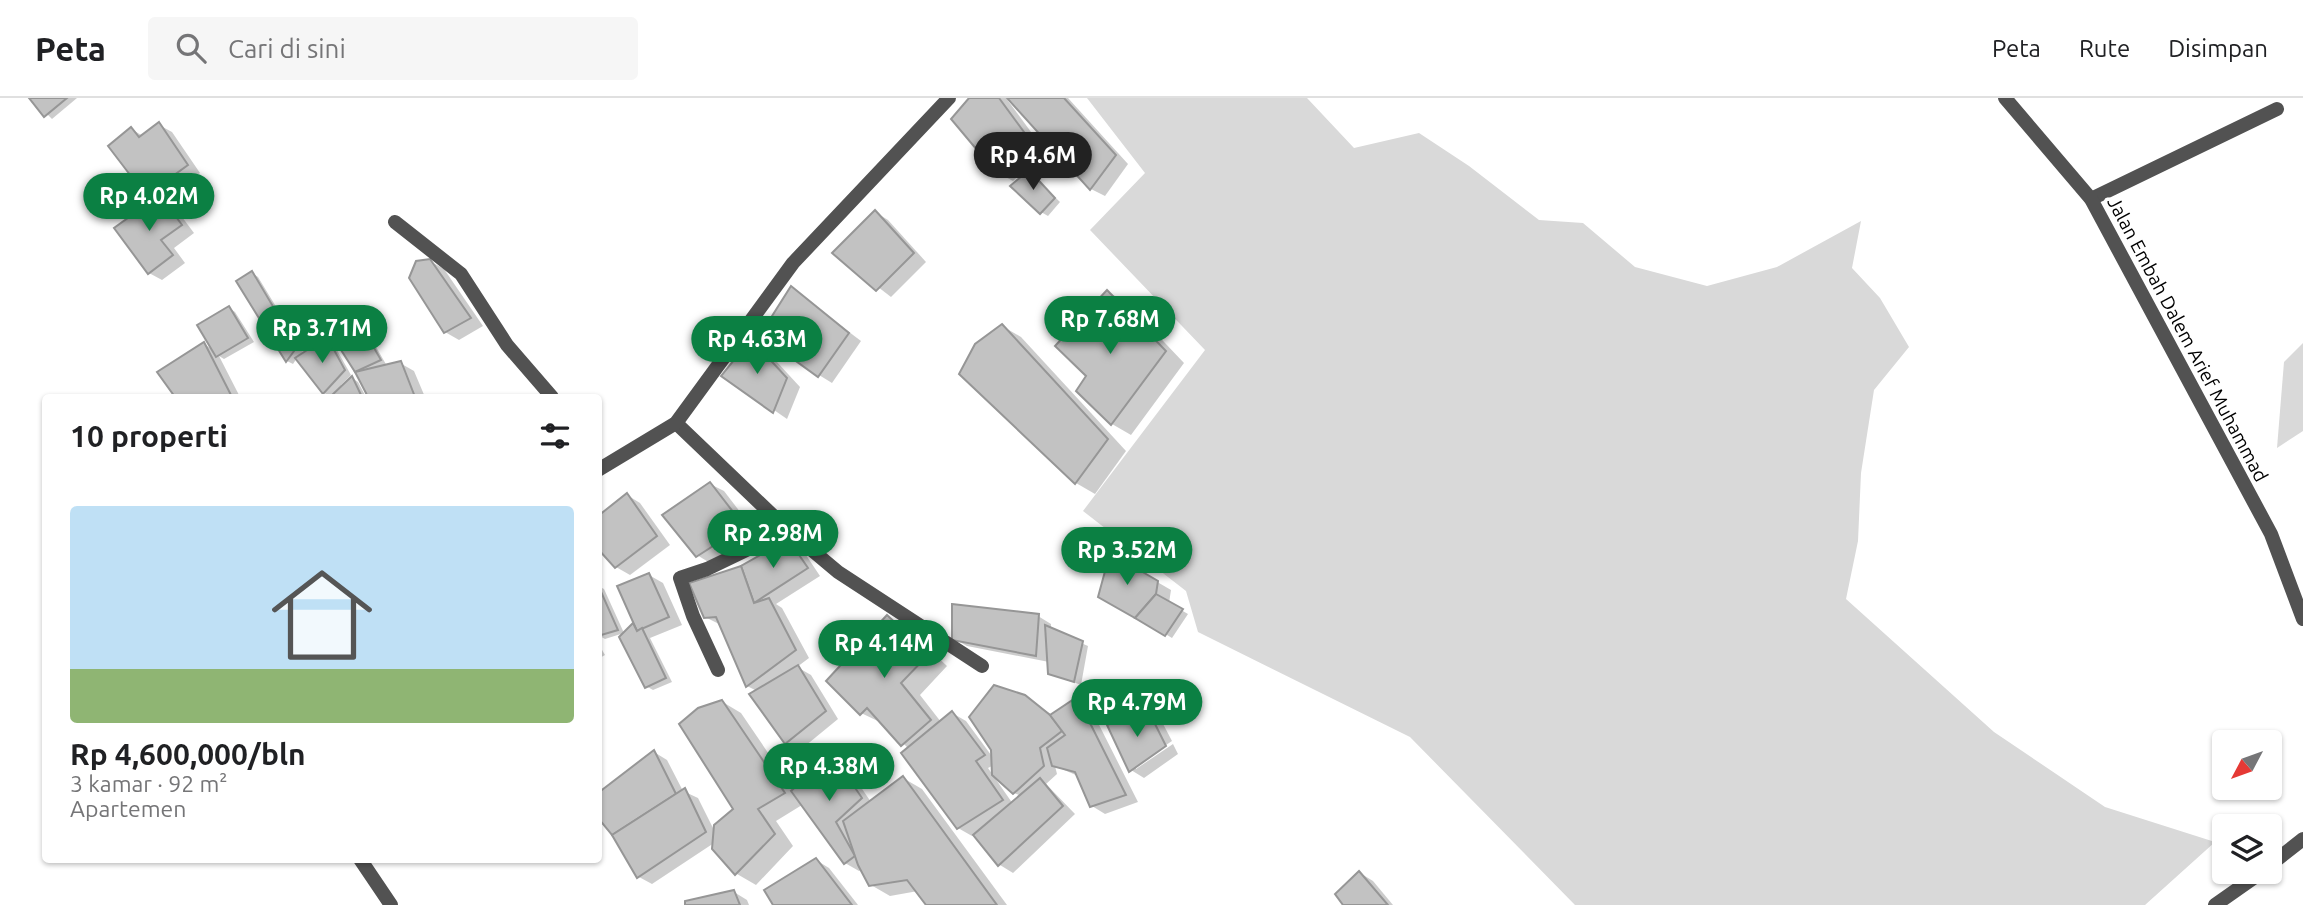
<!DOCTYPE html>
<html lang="id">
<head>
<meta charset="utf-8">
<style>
	:root { --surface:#fff; --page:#f6f6f6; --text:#202124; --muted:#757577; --line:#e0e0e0; --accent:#0b8043 }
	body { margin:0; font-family:Ubuntu,sans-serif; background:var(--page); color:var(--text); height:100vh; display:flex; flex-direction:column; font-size:26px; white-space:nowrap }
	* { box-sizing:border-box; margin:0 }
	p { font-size:23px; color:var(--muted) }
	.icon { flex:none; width:38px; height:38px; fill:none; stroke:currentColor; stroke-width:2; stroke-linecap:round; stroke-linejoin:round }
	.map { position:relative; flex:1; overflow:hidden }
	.details { position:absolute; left:42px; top:296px; width:560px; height:469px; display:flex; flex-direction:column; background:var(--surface); border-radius:7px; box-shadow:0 2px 5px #0004 }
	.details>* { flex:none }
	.needle { width:46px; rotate:229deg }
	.controls { position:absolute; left:2212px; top:632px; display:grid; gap:14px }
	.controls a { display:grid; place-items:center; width:70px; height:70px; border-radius:7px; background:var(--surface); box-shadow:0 2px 5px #0004; font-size:35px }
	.price { position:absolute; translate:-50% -60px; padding:0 16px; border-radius:24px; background:var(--accent); color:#fff; font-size:23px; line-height:46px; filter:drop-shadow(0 2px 4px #0008) }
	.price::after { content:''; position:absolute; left:50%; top:42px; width:21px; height:16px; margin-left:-10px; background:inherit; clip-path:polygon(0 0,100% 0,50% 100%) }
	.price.on { background:#222; color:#fff }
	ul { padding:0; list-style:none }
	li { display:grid; align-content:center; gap:14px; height:371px; padding:0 28px }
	li span { display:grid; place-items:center; height:217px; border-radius:7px; color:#555 }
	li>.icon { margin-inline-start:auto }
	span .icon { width:126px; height:126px; fill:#fffc; stroke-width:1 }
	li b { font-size:30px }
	h2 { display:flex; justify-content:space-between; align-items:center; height:84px; padding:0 28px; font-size:30px }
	header { display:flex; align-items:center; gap:42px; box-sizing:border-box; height:98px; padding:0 35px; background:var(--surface); border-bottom:2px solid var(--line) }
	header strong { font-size:33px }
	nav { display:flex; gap:38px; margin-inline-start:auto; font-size:24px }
	.search { width:490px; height:63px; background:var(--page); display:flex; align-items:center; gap:18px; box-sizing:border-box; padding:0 24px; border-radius:7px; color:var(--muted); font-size:26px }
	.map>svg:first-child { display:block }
	.green { fill:#d9d9d9 }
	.shadow { fill:#0003; fill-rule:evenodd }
	.building { fill:#c2c2c2; stroke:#969696; stroke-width:2 }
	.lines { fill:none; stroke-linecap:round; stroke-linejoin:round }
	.minor { stroke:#525252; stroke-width:14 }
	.tertiary { stroke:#525252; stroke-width:14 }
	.labels { text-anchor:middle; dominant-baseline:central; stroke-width:7; stroke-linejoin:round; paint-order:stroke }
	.street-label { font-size:19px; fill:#000; stroke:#fff }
</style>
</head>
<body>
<header>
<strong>Peta</strong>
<div class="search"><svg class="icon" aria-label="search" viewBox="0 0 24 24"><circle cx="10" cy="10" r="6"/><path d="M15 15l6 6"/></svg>Cari di sini</div>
<nav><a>Peta</a><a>Rute</a><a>Disimpan</a></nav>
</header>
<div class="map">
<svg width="2303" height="807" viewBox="0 0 2303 807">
	<rect width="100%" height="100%" fill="#fff"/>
	<g class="green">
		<polygon points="1087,0 1307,0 1354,50 1419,35 1469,68 1539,122 1583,125 1635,169 1707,188 1777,169 1861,123 1852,170 1880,200 1909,249 1874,292 1861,375 1858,443 1846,501 1994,634 2105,709 2215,744 2145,807 1575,807 1410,639 1198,534 1186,493 1083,413 1205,252 1090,132 1145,75"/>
		<polygon points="2303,245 2303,333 2277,350 2284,264"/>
	</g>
	<g class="shadow">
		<polygon points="31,0 77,0 52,21"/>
		<polygon points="972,0 1006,0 1045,53 1013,83 1000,76 953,21"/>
		<polygon points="1010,0 1068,0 1128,66 1105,98 1091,91"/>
		<polygon points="159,27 172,34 200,75 170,96 157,89 152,93 139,85 110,48 131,31 143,38"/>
		<polygon points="1029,74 1060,104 1048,118 1041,114"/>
		<polygon points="160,99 173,107 194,135 174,150 185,165 162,182 149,175"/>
		<polygon points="875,114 888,122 926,164 891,199 834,155"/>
		<polygon points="430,163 444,171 483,228 459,242 445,234"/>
		<polygon points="252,175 258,179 303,253 298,259 327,241 333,245 351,277 341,287 343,290 352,280 358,284 366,299 332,299 324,295 297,260 293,266 287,263 239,183"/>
		<polygon points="791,190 861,243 832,285 819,277"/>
		<polygon points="1108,194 1127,205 1184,265 1131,337 1112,326 1078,293 1088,278"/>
		<polygon points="229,210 235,214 254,244 224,261 219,258 240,299 177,299 160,274 204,246 215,253"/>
		<polygon points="1002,228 1021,239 1126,353 1095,396 1076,385 962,276"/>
		<polygon points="362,231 368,235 387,268 400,265 414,273 425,299 370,299 357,273"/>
		<polygon points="752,243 765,251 800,289 787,321 723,277"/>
		<polygon points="710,386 724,393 757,436 710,465 697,457"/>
		<polygon points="627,397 640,405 670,447 630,477 616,469"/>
		<polygon points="788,443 802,451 820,478 776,506 782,510 809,560 797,569 811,577 838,621 799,653 786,645 757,593 747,588 721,527 705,519 742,469"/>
		<polygon points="1111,457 1171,492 1169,505 1188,516 1172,540 1144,523"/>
		<polygon points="649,477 663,485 682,527 650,540 672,584 653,592 646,588 621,539 635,526"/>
		<polygon points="598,488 604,491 624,535 605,541 598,537"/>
		<polygon points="1038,518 1051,526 1051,532 1088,548 1081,587 1049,575 1049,564 967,548 954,541"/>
		<path d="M888,519L907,530L947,568L920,597L941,624L952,615L966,623L994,661L1025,599L1052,617L1077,601L1090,609L1138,704L1105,716L1092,708L1078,678L1055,668L1057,676L1046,686L1075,716L1013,775L1000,767L975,736L972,738L958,730L903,655L908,650L882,625L861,615ZM994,667L1014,695L1021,698L1013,706L988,670Z"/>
		<polygon points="598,545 605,557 598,561"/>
		<polygon points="721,603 741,615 794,693 832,658 845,666 871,704 903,680 922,691 1007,807 928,807 918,793 890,798 871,787 862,771 859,773 845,765 802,707 776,723 793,748 756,787 737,776 714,750 714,745 652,786 639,779 654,654 667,662 683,693 698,700 715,734 735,712"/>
		<polygon points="1147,614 1161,622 1172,643 1136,667 1136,671 1173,646 1178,656 1144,680 1131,672"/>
		<polygon points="816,762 829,770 858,807 775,807"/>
		<polygon points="1360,775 1373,783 1393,807 1345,807"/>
		<polygon points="734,794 747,802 749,807 687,807"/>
	</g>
	<g class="building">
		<polygon points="29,0 67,0 44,19"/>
		<polygon points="969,0 999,0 1032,45 998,77 951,21"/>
		<polygon points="1007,0 1064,0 1116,57 1090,92"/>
		<polygon points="159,24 188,67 156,90 148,79 137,86 108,48 131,29 139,39"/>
		<polygon points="1029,72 1055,100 1040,116 1010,88"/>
		<polygon points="160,97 182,127 161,142 173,157 148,176 114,130"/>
		<polygon points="875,112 914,155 876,193 832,155"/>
		<polygon points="430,161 471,220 444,235 409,180 416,163"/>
		<polygon points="252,173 297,249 286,264 236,183"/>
		<polygon points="791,188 849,235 818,279 760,237"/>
		<polygon points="1107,192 1166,253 1111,327 1076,293 1086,278 1055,248"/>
		<polygon points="229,208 248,240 216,259 197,227"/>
		<polygon points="1002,226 1108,341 1075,386 959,276 975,246"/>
		<polygon points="362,229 381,262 355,274 336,244"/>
		<polygon points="327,239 345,272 323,296 295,260"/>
		<polygon points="751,241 787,280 773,315 721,278"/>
		<polygon points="204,244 232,299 175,299 157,274"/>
		<polygon points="401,263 415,299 368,299 355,274"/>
		<polygon points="352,278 362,299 330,299"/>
		<polygon points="710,384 744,428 696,459 662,417"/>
		<polygon points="627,395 657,438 615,470 598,451 598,418"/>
		<polygon points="788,441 808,470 754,505 741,468"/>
		<polygon points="1110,455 1158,483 1156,496 1135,520 1098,499"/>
		<polygon points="741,468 754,505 769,500 796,552 746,589 716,519 704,520 689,485"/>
		<polygon points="649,475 669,519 637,533 617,488"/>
		<polygon points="598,487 618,532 598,538"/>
		<polygon points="1156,496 1183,511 1165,538 1135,520"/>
		<polygon points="952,506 1039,516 1036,558 952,542"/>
		<polygon points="887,517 929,556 901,585 931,622 901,648 867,610 860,617 826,583"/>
		<polygon points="633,525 637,533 642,530 666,580 645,590 619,539"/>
		<polygon points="1045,527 1083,543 1074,584 1048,576"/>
		<polygon points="798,567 826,613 785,646 749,596"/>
		<polygon points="994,587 1025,597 1050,617 1062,633 1040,650 1044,668 1013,696 992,677 991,652 969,619"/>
		<polygon points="1077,599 1126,697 1090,709 1075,674 1052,668 1047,650 1065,637 1050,617"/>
		<polygon points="722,602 785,695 758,711 775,736 735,777 712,751 714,727 733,711 679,626 698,610"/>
		<polygon points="1148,612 1166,648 1129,674 1107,627"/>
		<polygon points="952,613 985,657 976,663 1003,702 957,731 901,655"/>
		<polygon points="654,652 676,696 612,737 598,720 598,695"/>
		<polygon points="832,656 862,700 836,724 855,758 844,766 791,693"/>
		<polygon points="903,678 997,807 926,807 907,782 869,788 858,767 843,723"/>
		<polygon points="1040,680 1063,708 998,768 973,737"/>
		<polygon points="685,690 706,734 637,780 612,737"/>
		<polygon points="816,760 852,807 773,807 764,792"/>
		<polygon points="1359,773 1388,807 1343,807 1335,796"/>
		<polygon points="734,792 740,807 685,807 685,803"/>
	</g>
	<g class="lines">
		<g class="minor">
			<polyline points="2091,101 2277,11"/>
			<polyline points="395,124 461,176 507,247 552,299"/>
			<polyline points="676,325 788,432 838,474 982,568"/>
			<polyline points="598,372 676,325 793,165 949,0"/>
			<polyline points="718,572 693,518 680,480 707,471 788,432"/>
			<polyline points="360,761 391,807"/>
			<polyline points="2270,767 2303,741"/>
			<polyline points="2215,807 2262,774"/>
		</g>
		<polyline class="tertiary" points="2005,0 2091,101 2271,436 2303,521"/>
	</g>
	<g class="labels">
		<g class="street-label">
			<text transform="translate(2188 241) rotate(62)">Jalan Embah Dalem Arief Muhammad</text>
		</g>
	</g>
</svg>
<div class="controls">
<a><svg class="needle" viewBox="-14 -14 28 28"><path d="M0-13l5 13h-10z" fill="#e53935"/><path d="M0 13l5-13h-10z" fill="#757577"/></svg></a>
<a><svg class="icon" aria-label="layers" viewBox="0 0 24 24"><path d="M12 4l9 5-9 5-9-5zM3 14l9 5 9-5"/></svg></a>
</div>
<b class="price on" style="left:1033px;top:94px">Rp 4.6M</b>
<b class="price" style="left:149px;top:135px">Rp 4.02M</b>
<b class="price" style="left:1110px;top:258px">Rp 7.68M</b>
<b class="price" style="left:322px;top:267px">Rp 3.71M</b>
<b class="price" style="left:757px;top:278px">Rp 4.63M</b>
<b class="price" style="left:773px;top:472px">Rp 2.98M</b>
<b class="price" style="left:1127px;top:489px">Rp 3.52M</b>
<b class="price" style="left:884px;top:582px">Rp 4.14M</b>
<b class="price" style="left:1137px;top:641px">Rp 4.79M</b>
<b class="price" style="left:829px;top:705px">Rp 4.38M</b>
<section class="details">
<h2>10 properti<svg class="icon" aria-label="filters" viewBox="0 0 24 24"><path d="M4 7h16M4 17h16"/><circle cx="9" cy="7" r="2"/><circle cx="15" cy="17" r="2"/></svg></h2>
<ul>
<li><span style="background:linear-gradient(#bfe0f5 75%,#8fb573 0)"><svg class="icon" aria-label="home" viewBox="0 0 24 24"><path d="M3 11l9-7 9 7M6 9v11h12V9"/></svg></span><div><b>Rp 4,600,000/bln</b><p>3 kamar · 92 m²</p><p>Apartemen</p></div></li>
</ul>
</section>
</div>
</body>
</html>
